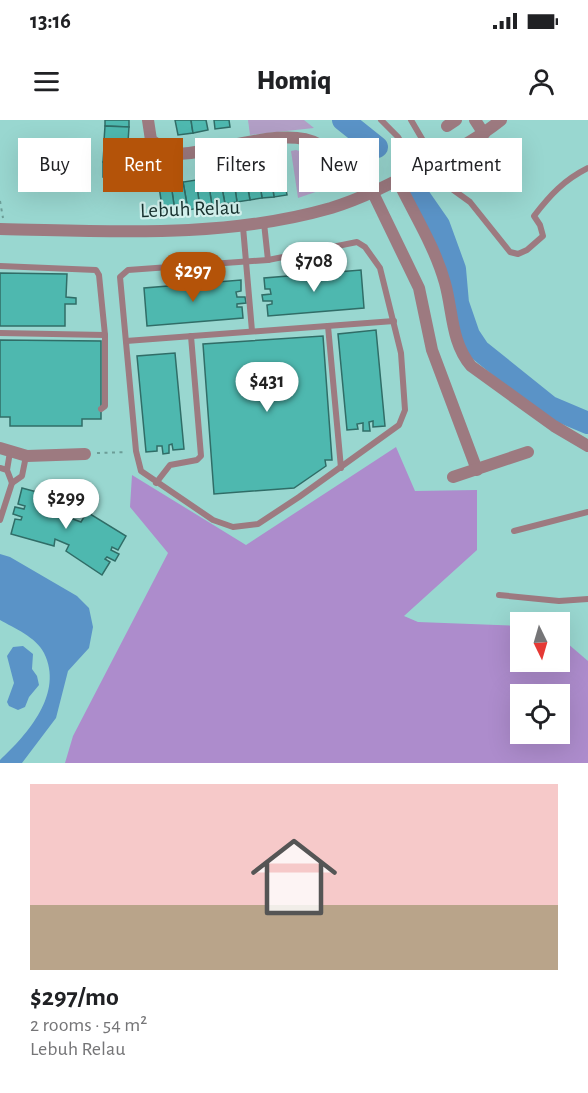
<!DOCTYPE html>
<html lang="en">
<head>
<meta charset="utf-8">
<style>
	:root { --surface:#fff; --page:#f2f2f2; --text:#202124; --muted:#757577; --accent:#b45309 }
	body { margin:0; font-family:"Alegreya Sans",sans-serif; background:var(--page); color:var(--text); height:100vh; display:flex; flex-direction:column; font-size:22px; white-space:nowrap }
	* { box-sizing:border-box; margin:0 }
	p { font-size:20px; color:var(--muted) }
	.icon { flex:none; width:33px; height:33px; fill:none; stroke:currentColor; stroke-width:2; stroke-linecap:round; stroke-linejoin:round }
	.map { position:relative; height:643px; overflow:hidden }
	.drawer { display:flex; flex-direction:column; background:var(--surface); flex:1 }
	.drawer>* { flex:none }
	.hud { position:absolute; left:18px; top:18px; width:552px; height:54px; display:flex; gap:12px }
	.needle { width:39px; rotate:175deg }
	.fabs { position:absolute; left:510px; top:492px; display:grid; gap:12px }
	.fabs a { display:grid; place-items:center; width:60px; height:60px; border-radius:0px; background:var(--surface); box-shadow:0 6px 24px #0002; font-size:30px }
	.price { position:absolute; translate:-50% -51px; padding:0 14px; border-radius:21px; background:#fff; color:#222; font-size:20px; line-height:39px; filter:drop-shadow(0 2px 3px #0008) }
	.price::after { content:''; position:absolute; left:50%; top:36px; width:18px; height:14px; margin-left:-9px; background:inherit; clip-path:polygon(0 0,100% 0,50% 100%) }
	.price.on { background:var(--accent); color:#fff }
	ul { padding:0; list-style:none }
	li { display:grid; align-content:center; gap:12px; height:318px; padding:0 30px }
	li span { display:grid; place-items:center; height:186px; border-radius:0px; color:#555 }
	li>.icon { margin-inline-start:auto }
	span .icon { width:108px; height:108px; fill:#fffc; stroke-width:1 }
	li b { font-size:26px }
	.pill { padding:0 21px; border-radius:0px; background:var(--surface); box-shadow:0 6px 24px #0002; font-size:21px; line-height:54px }
	.pill.on { background:var(--accent); color:#fff }
	.status { display:flex; justify-content:space-between; align-items:center; height:42px; padding:0 30px; background:var(--surface); direction:ltr }
	.status svg { height:16px; fill:currentColor }
	header { display:flex; justify-content:space-between; align-items:center; height:78px; padding:0 30px; background:var(--surface); font-size:27px; font-weight:800 }
	.map>svg:first-child { display:block }
	.green { fill:#b29fc6 }
	.forest { fill:#ad8ccc; fill-rule:evenodd }
	.water { fill:#5a93c7 }
	.lines { fill:none; stroke-linecap:round; stroke-linejoin:round }
	.river { stroke:#5a93c7; stroke-width:22 }
	.building { fill:#4eb8af; stroke:#306d67; stroke-width:1.5 }
	.path { stroke:#6c9d97; stroke-width:2; stroke-dasharray:3 4.5; stroke-linecap:butt }
	.lane { stroke:#9d7a80; stroke-width:6 }
	.street { stroke:#9d7a80; stroke-width:12 }
	.labels { text-anchor:middle; dominant-baseline:central; stroke-width:4.5; stroke-linejoin:round; paint-order:stroke }
	.street-label { font-size:21px; fill:#17312e; stroke:#d3f1ed }
</style>
</head>
<body>
<div class="status"><b>13:16</b><svg viewBox="0 0 49 12"><path d="M0 12V9h3v3zM5 12V6h3v6zM10 12V3h3v9zM15 12V0h3v12zM26 1h20v11H26zM47 4h2v5h-2z"/></svg></div>
<header><svg class="icon" aria-label="menu" viewBox="0 0 24 24"><path d="M4 6h16M4 12h16M4 18h16"/></svg>Homiq<svg class="icon" aria-label="person" viewBox="0 0 24 24"><circle cx="12" cy="8" r="4"/><path d="M4 21q1-7 8-7t8 7"/></svg></header>
<div class="map">
<svg width="588" height="643" viewBox="0 0 588 643">
	<rect width="100%" height="100%" fill="#99d7d0"/>
	<g class="green">
		<polygon points="248,0 304,0 314,8 250,15"/>
		<path d="M296,30C315,34 328,50 342,63L298,78L291,31Z"/>
	</g>
	<path class="forest" d="M396,327L415,371L477,370V430L404,496L418,502L520,506V542H560V517L588,541V643H65L73,616L168,433L130,387L132,355L246,425ZM520,574H560V614H520Z"/>
	<g class="water">
		<path d="M0,434L10,437L77,476L89,488L93,507L89,528L68,551L56,598L22,643H0V640C28,614 64,573 44,533C36,517 14,508 0,500Z"/>
		<polygon points="23,526 33,534 32,549 37,556 39,565 29,577 25,587 18,590 9,586 7,582 14,563 7,536 13,527"/>
	</g>
	<g class="lines">
		<g class="river">
			<polyline points="343,0 377,27"/>
			<polyline points="414,69 439,105 455,149 458,183 469,215 479,230 550,287 588,303"/>
		</g>
	</g>
	<g class="building">
		<polygon points="105,0 129,0 129,7 105,6"/>
		<polygon points="175,0 191,0 193,13 178,15"/>
		<polygon points="191,0 206,0 208,10 193,13"/>
		<polygon points="214,0 229,0 230,7 215,9"/>
		<polygon points="105,6 129,7 128,22 104,21"/>
		<polygon points="104,27 128,27 127,42 103,42"/>
		<polygon points="103,42 127,42 127,58 103,57"/>
		<polygon points="282,47 287,75 274,77 270,49"/>
		<polygon points="270,49 274,77 262,78 258,51"/>
		<polygon points="258,51 262,78 250,80 245,53"/>
		<polygon points="245,53 250,80 237,82 233,55"/>
		<polygon points="233,55 237,82 225,84 220,57"/>
		<polygon points="220,57 225,84 212,86 208,59"/>
		<polygon points="208,59 212,86 200,88 196,60"/>
		<polygon points="196,60 200,88 188,90 183,62"/>
		<polygon points="183,62 188,90 175,92 171,64"/>
		<polygon points="171,64 175,92 163,94 159,66"/>
		<polygon points="361,150 364,188 268,196 267,185 272,184 272,181 263,181 262,175 271,174 270,169 265,169 264,158"/>
		<polygon points="0,153 67,154 66,177 76,178 76,184 65,184 65,206 0,206"/>
		<polygon points="241,160 241,171 236,172 237,177 245,177 246,183 237,184 237,187 242,187 243,198 147,206 144,168"/>
		<polygon points="376,210 385,306 373,307 373,301 369,302 370,311 363,311 363,303 357,304 358,309 347,310 338,214"/>
		<polygon points="323,216 332,340 325,340 326,346 294,368 214,374 203,224"/>
		<polygon points="0,220 101,221 101,299 82,299 82,306 10,306 10,297 0,297"/>
		<polygon points="175,233 184,329 173,330 172,324 169,325 169,333 163,334 162,326 157,326 157,331 146,332 137,236"/>
		<polygon points="22,368 67,380 62,395 81,402 87,392 126,416 118,430 112,427 111,430 119,434 115,441 107,437 105,439 110,442 102,455 66,431 69,425 55,419 54,426 11,414 15,399 21,400 22,397 13,394 15,387 24,389 25,386 18,384"/>
	</g>
	<g class="lines">
		<g class="path">
			<polyline points="0,81 3,98"/>
			<polyline points="97,333 127,332"/>
		</g>
		<g class="lane">
			<path d="M381,0L398,17L417,50L434,56L470,82L510,132L518,134L527,130L543,116L540,105L534,96C550,75 564,60 588,48"/>
			<polyline points="411,0 435,41"/>
			<polyline points="264,103 268,140"/>
			<polyline points="243,107 252,211"/>
			<polygon points="357,122 365,127 380,148 401,233 405,290 399,305 299,377 258,404 233,407 213,400 141,351 136,331 120,157 128,150 268,140"/>
			<polyline points="0,146 96,150 99,155 105,215 105,286 101,289"/>
			<polyline points="328,206 341,348"/>
			<polyline points="0,213 105,215"/>
			<polyline points="126,221 394,201"/>
			<polyline points="0,348 7,350 12,363 0,400"/>
			<polyline points="7,350 10,332"/>
			<polyline points="12,363 22,356 26,336"/>
			<polyline points="156,363 170,345 197,340 201,336 191,216"/>
			<polyline points="514,411 588,392"/>
			<polyline points="499,475 559,481 588,479"/>
		</g>
		<g class="street">
			<path d="M148,0L151,20L171,34C211,36 284,4 318,24L373,73L419,168L432,230L477,350"/>
			<polyline points="475,0 484,14"/>
			<polyline points="447,6 456,0"/>
			<path d="M398,61C414,94 435,127 445,163C453,192 451,222 471,246L554,306L588,326"/>
			<path d="M0,109C111,111 223,119 331,88C363,78 390,64 419,49C448,35 476,20 501,0"/>
			<polyline points="0,328 27,336 85,334"/>
			<polyline points="453,357 528,332"/>
		</g>
	</g>
	<g class="labels">
		<g class="street-label">
			<text transform="translate(190 89) rotate(-2)">Lebuh Relau</text>
		</g>
	</g>
</svg>
<div class="fabs">
<a><svg class="needle" viewBox="-14 -14 28 28"><path d="M0-13l5 13h-10z" fill="#e53935"/><path d="M0 13l5-13h-10z" fill="#757577"/></svg></a>
<a><svg class="icon" aria-label="locate" viewBox="0 0 24 24"><circle cx="12" cy="12" r="6"/><path d="M12 2v4M12 18v4M2 12h4M18 12h4"/></svg></a>
</div>
<b class="price" style="left:314px;top:173px">$708</b>
<b class="price on" style="left:193px;top:183px">$297</b>
<b class="price" style="left:267px;top:293px">$431</b>
<b class="price" style="left:66px;top:410px">$299</b>
<div class="hud">
<a class="pill">Buy</a>
<a class="pill on">Rent</a>
<a class="pill">Filters</a>
<a class="pill">New</a>
<a class="pill">Apartment</a>
</div>
</div>
<section class="drawer">
<ul>
<li><span style="background:linear-gradient(#f6c9c9 65%,#b9a48a 0)"><svg class="icon" aria-label="home" viewBox="0 0 24 24"><path d="M3 11l9-7 9 7M6 9v11h12V9"/></svg></span><div><b>$297/mo</b><p>2 rooms · 54 m²</p><p>Lebuh Relau</p></div></li>
</ul>
</section>
</body>
</html>
